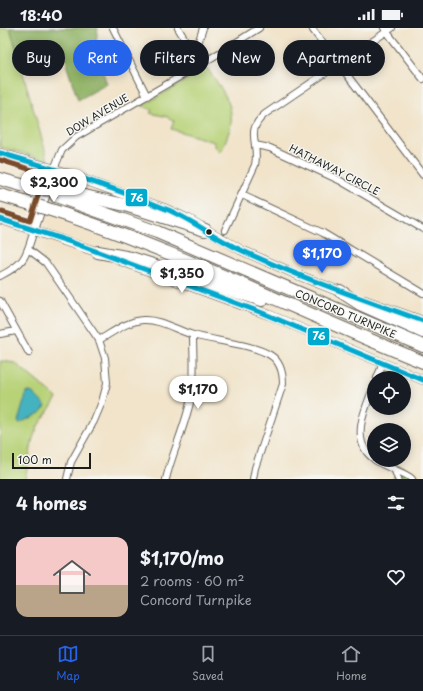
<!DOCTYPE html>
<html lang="en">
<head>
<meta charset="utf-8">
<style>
	:root { --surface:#171b24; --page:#20242c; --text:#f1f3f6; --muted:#9ea1a6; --line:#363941; --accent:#2563eb }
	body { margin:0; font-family:"Playpen Sans",sans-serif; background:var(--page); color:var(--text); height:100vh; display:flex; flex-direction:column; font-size:15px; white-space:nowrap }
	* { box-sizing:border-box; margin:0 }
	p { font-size:13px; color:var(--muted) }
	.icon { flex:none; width:22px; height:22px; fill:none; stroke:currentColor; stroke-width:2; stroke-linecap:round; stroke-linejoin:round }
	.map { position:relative; height:451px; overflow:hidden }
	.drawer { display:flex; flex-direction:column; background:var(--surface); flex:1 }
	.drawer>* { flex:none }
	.banner { position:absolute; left:12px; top:12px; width:399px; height:36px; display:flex; gap:8px }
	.buttons { position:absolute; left:367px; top:343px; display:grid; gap:8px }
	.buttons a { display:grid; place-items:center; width:44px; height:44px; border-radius:50%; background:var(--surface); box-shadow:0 2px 10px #0003; font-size:20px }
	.scale { position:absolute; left:12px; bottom:10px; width:79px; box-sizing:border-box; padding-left:4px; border:2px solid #1c1c1c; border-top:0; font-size:11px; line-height:14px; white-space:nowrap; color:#1c1c1c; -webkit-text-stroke:3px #f6f6f2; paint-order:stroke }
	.price { position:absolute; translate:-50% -34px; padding:0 9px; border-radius:14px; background:#fff; color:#222; font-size:13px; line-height:26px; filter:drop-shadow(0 1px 2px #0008) }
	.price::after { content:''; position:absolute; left:50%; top:24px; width:12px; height:9px; margin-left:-6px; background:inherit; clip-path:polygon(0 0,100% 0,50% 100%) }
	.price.selected { background:var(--accent); color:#fff }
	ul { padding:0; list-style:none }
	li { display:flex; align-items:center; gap:12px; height:100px; padding:0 16px }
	li span { display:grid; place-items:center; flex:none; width:112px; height:80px; border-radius:12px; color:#555 }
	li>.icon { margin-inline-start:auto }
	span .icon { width:48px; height:48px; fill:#fffc; stroke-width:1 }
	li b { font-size:17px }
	h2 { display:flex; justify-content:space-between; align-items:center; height:48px; padding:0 16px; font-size:17px }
	.pill { padding:0 14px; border-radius:18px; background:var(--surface); box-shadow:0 2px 10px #0003; font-size:14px; line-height:36px }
	.pill.selected { background:var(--accent); color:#fff }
	.status { display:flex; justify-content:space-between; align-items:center; height:28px; padding:0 20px; background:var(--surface); direction:ltr }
	.status svg { height:11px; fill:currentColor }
	.dock { display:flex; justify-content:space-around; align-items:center; height:56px; border-top:1px solid var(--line); background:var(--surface); font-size:11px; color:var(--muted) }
	.dock a { display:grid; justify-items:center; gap:2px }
	.dock .selected { color:var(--accent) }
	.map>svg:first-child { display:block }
	.green { fill:#b8d278; stroke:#6a774a }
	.forest { fill:#92b468; stroke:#576842 }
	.water { fill:#44b2c0; stroke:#30676e }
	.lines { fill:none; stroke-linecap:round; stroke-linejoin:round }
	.minor-casing { stroke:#676259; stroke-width:8 }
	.tertiary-casing { stroke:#676259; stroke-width:10 }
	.secondary-casing { stroke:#676259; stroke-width:10 }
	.motorway-casing { stroke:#676259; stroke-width:14 }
	.minor { stroke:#fff; stroke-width:6 }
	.tertiary { stroke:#fff; stroke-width:8 }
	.secondary { stroke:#fff; stroke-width:9 }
	.motorway { stroke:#fff; stroke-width:12 }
	.motorway-bridge-casing { stroke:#676259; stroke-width:14; stroke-linecap:butt }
	.motorway-bridge { stroke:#fff; stroke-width:12 }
	.bus-1-casing { stroke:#f6f6f2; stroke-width:8 }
	.bus-2-casing { stroke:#f6f6f2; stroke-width:8 }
	.bus-1 { stroke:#00a9ce; stroke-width:5 }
	.bus-2 { stroke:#7a4b2a; stroke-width:5 }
	.bus-dot { fill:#1c1c1c; stroke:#f6f6f2; stroke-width:1.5 }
	.labels { text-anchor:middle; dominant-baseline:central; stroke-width:3; stroke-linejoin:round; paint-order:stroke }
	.street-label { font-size:10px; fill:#1c1c1c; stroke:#f6f6f2 }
	.line-badge { stroke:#f6f6f2; stroke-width:1.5 }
	.badge-label { font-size:11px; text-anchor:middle; font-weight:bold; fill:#fff }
</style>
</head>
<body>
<div class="status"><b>18:40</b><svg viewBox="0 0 49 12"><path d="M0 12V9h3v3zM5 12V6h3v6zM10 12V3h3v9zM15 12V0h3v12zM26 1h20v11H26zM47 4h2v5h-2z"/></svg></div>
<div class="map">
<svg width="423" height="451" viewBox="0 0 423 451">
	<rect width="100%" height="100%" fill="#f6f6f2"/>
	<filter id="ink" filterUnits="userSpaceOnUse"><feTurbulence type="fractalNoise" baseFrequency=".025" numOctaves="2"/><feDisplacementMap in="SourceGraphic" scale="8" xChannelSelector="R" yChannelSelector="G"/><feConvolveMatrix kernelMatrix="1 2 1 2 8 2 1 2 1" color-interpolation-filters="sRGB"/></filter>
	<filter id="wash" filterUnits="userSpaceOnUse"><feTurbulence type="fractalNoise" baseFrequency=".012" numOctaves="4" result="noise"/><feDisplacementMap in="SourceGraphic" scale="16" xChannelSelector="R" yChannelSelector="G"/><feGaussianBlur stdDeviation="0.9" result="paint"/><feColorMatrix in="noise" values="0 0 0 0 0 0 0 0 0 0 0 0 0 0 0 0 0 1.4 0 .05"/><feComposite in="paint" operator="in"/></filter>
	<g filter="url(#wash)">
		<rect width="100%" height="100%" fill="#f1e4cb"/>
		<g class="green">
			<polygon points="0,0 10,0 48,132 0,119"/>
			<path d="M207,40C216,53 230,70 231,86C233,99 225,113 221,125L214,118V114L171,101L174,93L168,89L150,85L152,82L142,78Z"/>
			<polygon points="0,333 15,335 57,370 38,398 33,410 25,451 0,451"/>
		</g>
		<g class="forest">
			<polygon points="10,0 98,0 95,22 107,56 78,72 67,39 65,20 23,40"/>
			<polygon points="398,436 422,451 393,451"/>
		</g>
		<polygon class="water" points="27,363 33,365 46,378 40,385 20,395 18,394 19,390"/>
	</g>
	<g filter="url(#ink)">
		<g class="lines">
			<defs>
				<g id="minor">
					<polyline points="113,0 147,68"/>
					<polyline points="178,0 200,37"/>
					<polyline points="384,0 423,51"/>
					<polyline points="313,2 423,147"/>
					<polyline points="194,28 203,0"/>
					<polyline points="255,117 270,120 339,152 423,201"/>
					<polyline points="54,141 62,122 76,109 200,37 259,0"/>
					<polyline points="242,167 323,205 423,265"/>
					<path d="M225,202L255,137C260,115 244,104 265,86L392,0"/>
					<polyline points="28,221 46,235 99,312 105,330 107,355 102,374 94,393 71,434 67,451"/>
					<path d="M0,248C26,235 26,228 34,202"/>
					<polyline points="0,273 29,325"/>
					<polyline points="0,306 16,303"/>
					<path d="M99,312C112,305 127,293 143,292C160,291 176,302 193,307C214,313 252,316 270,327C280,333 283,345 283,356L255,440L253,451"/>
					<polyline points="377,350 383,335"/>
					<path d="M374,358C365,381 349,413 374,431"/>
					<path d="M375,432C386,440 405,444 412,451"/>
					<polyline points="395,443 398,451"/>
					<path d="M166,451C173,422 187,395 192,365C195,346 193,326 193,307"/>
				</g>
				<polyline id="tertiary" points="34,202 54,141"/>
				<g id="secondary">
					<polyline points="0,125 54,141 166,181 188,191 241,222 298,247 346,266"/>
					<polyline points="0,191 103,226"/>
					<polyline points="119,232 269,287 423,352"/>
					<polyline points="364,272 423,293"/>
				</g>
				<g id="motorway">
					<polyline points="0,151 36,161"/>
					<polyline points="58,162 125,177 205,202"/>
					<polyline points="0,167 31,176"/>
					<polyline points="56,168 157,204 423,318"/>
					<path d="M51,182C179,223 299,284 423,334"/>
					<polyline points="98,224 131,230 262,272"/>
					<polyline points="340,263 360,276 423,304"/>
				</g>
			</defs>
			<use href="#minor" class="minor-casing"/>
			<use href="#tertiary" class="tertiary-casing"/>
			<use href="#secondary" class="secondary-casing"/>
			<use href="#motorway" class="motorway-casing"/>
			<use href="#minor" class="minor"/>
			<use href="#tertiary" class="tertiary"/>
			<use href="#secondary" class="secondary"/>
			<use href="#motorway" class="motorway"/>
			<defs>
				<g id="motorway-bridge">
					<polyline points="36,161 58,162"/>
					<polyline points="31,176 51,182"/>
				</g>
			</defs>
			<use href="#motorway-bridge" class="motorway-bridge-casing"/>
			<use href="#motorway-bridge" class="motorway-bridge"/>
			<defs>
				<g id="bus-1">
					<path d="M0,125C55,141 112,159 166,181C193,192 216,211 243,223C301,250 363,271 423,293"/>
					<polyline points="0,191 71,214 260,284 423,352"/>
				</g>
				<polyline id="bus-2" points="0,132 45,146 30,193 2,184"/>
			</defs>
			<use href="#bus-1" class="bus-1-casing"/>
			<use href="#bus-2" class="bus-2-casing"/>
			<use href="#bus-1" class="bus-1"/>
			<use href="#bus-2" class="bus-2"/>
		</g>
	</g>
	<circle class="bus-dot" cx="209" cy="204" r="3.5"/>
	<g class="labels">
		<g class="street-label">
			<text transform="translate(97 86) rotate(-31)">DOW AVENUE</text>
			<text transform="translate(335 141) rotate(27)">HATHAWAY CIRCLE</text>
			<text transform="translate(346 285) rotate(23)">CONCORD TURNPIKE</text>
		</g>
	</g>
	<g class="line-badge">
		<rect x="125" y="160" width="23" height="19" rx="4" fill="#00a9ce"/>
		<rect x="307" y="299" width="23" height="19" rx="4" fill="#00a9ce"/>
	</g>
	<g class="badge-label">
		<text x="137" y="174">76</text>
		<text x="319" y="312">76</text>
	</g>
</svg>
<div class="buttons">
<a><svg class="icon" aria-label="locate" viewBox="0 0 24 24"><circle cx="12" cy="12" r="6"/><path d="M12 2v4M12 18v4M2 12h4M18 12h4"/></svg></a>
<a><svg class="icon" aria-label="layers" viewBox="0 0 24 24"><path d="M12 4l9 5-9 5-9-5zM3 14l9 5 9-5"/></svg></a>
</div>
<div class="scale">100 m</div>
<b class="price" style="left:54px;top:175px">$2,300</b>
<b class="price selected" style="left:322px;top:246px">$1,170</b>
<b class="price" style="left:182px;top:266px">$1,350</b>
<b class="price" style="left:198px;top:382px">$1,170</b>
<div class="banner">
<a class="pill">Buy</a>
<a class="pill selected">Rent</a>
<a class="pill">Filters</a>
<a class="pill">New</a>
<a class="pill">Apartment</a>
</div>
</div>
<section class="drawer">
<h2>4 homes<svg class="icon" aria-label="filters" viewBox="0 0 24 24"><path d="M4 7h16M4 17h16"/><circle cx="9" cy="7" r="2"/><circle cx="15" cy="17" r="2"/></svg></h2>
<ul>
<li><span style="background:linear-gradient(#f6c9c9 60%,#b9a48a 0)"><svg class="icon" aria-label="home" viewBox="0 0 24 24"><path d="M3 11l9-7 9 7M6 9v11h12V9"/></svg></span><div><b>$1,170/mo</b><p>2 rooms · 60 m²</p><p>Concord Turnpike</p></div><svg class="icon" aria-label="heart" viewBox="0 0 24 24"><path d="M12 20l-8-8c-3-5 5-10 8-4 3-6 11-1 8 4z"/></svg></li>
</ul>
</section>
<nav class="dock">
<a class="selected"><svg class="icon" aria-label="map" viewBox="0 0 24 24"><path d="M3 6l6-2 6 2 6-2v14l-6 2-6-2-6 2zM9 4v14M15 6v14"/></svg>Map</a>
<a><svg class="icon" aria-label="saved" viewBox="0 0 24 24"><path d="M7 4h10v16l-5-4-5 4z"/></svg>Saved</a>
<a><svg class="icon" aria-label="home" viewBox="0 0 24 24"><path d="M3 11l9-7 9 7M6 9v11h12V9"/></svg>Home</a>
</nav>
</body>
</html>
